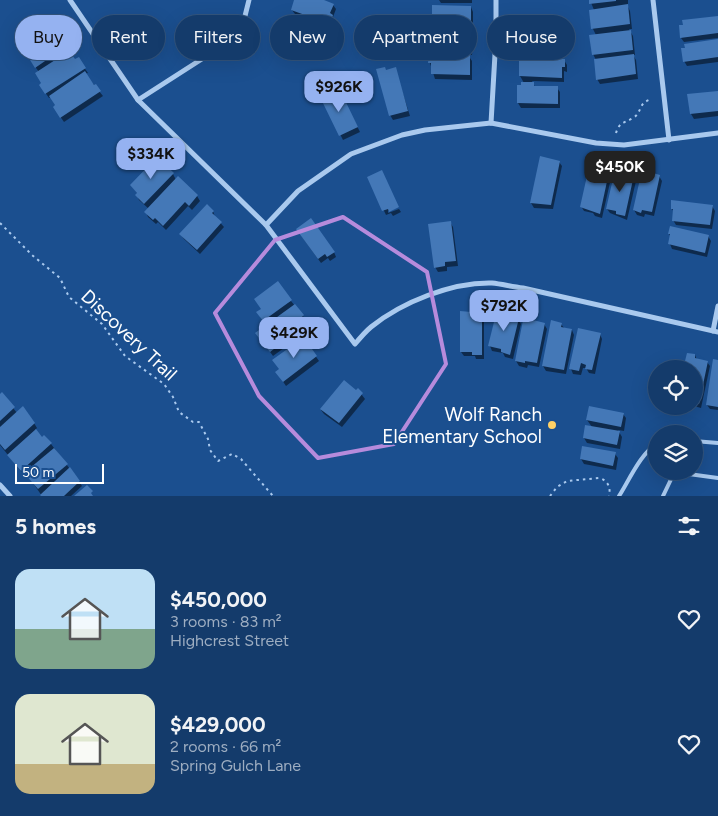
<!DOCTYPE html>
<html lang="en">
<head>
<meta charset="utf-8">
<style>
	:root { --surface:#143b6b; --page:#1d4271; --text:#f1f3f6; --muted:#9dadc1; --line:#33557e; --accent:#95b2f1 }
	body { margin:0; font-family:Figtree,sans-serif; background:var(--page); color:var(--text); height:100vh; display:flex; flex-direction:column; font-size:19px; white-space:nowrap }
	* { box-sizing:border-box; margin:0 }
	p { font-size:16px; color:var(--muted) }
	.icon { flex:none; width:28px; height:28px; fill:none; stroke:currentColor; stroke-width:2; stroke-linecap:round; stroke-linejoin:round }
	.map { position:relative; height:496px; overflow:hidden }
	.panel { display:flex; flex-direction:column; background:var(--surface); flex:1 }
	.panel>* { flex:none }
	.guide { position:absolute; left:15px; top:15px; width:689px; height:45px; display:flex; gap:10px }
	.fabs { position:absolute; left:648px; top:360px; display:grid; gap:10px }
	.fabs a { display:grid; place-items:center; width:55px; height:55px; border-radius:50%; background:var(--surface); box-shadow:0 5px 20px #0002,0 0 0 1px var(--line); font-size:25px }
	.scale { position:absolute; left:15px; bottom:12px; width:89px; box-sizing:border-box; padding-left:5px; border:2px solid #fff; border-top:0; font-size:14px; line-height:18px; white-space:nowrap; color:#fff; -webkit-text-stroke:4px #1b4f8f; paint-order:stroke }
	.price { position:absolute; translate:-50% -42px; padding:0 11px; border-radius:10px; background:var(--accent); color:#111; font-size:16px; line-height:32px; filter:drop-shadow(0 1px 2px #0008) }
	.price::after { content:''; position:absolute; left:50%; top:30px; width:15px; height:11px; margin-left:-8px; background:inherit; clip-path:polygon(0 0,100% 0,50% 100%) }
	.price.active { background:#222; color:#fff }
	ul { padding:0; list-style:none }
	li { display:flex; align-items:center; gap:15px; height:125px; padding:0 15px }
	li span { display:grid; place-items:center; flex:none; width:140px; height:100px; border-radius:15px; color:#555 }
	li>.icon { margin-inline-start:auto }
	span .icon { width:60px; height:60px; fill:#fffc; stroke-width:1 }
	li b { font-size:21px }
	h2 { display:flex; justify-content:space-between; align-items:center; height:60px; padding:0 15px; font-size:21px }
	.chip { padding:0 18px; border-radius:22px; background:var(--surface); box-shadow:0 5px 20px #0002,0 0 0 1px var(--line); font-size:18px; line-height:45px }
	.chip.active { background:var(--accent); color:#111 }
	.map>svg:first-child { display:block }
	.shadow { fill:#0007 }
	.building { fill:#4478b7 }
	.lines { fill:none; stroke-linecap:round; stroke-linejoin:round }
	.path { stroke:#a9c9ee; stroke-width:2; stroke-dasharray:2.5 4; stroke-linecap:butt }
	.service { stroke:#a9c9ee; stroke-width:4 }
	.minor { stroke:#a9c9ee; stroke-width:5 }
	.marked { fill:none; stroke:#b68bdc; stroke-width:4; stroke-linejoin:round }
	.poi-dot { fill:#ffd166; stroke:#1b4f8f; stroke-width:2 }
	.labels { text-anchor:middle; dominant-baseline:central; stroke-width:4; stroke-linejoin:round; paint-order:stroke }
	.street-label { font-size:19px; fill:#fff; stroke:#1b4f8f }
	.poi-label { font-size:19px; fill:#fff; stroke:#1b4f8f; text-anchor:end }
</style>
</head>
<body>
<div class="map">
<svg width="718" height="496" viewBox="0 0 718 496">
	<rect width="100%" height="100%" fill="#1b4f8f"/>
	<g class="shadow">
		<polygon points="296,0 321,0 333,5 336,9 333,17 335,20 332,28 295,14 292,10"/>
		<polygon points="439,0 472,0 472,3 441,3"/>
		<polygon points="590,0 628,0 628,5 627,5 630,11 632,29 629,29 633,36 635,55 633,55 636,60 638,79 600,84 597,79 596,60 593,54 596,35 593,29 590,11 594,10"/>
		<polygon points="471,7 473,12 473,28 436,27 433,22"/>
		<polygon points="718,17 718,38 684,42 681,38"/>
		<polygon points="470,32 473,37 472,55 468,55 472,61 472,80 435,79 430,63 433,55 430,49"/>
		<polygon points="62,36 69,46 68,52 75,61 78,59 88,73 85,74 103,96 64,122 57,112 56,106 51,97 49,98 40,85 43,83 39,72 23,50"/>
		<polygon points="718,41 718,62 687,66 684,61"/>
		<polygon points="520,59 564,60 567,65 567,72 564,71 564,82 532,81 535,87 557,88 560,92 560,108 521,108 518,103 524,83 520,76"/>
		<polygon points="395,69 410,116 393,120 390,115 386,71"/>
		<polygon points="718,92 718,116 694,119 691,114 688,96"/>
		<polygon points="322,98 343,98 360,132 343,140"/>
		<polygon points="559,162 562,166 553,209 534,208 531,203"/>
		<polygon points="608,173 611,178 602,218 595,216 593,213 584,211 581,206"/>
		<polygon points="173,174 176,180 178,178 197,196 200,201 192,210 188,206 166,230 158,222 156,224 148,217 146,212 149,209 139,200 137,195 138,194 131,185"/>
		<polygon points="633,176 636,181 627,220 610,213 607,209"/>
		<polygon points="659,176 662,181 654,216 645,214 644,217 637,215 634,210"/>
		<polygon points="368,177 398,206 388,211 388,213 399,209 401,212 393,216 391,213 386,215"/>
		<polygon points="712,206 715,211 712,229 676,225 673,220 674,212 672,209"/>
		<polygon points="213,211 215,217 224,227 200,254 184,239 181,235"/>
		<polygon points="450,222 453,227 458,266 447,267 447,271 438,272 435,267"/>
		<polygon points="300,234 334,252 336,257 330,261 328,258 321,263"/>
		<polygon points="669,234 708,236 711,241 707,257 672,249 670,244 671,237"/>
		<polygon points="291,301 303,316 309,329 301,335 319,361 286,386 280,377 294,346 292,342 273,356 260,338 267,326 260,317"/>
		<polygon points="505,313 507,317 518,319 521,324 513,359 505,357 503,353 492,351 490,346"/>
		<polygon points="482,314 484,319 484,359 476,359 475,356 464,356 461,352"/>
		<polygon points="533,318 535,322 544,324 547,329 539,367 528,365 527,368 519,366 516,361"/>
		<polygon points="561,324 564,328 572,330 574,335 566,374 546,371 543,366"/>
		<polygon points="600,334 602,339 595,374 589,373 586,368 583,368 581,375 573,374 571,369"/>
		<polygon points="695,355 697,360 707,362 710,366 701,408 694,406"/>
		<polygon points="718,361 718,410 710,409 707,405"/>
		<polygon points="358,390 365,399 342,427 324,414 321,410"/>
		<polygon points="2,394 17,413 34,423 37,428 35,430 42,439 51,444 79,481 82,486 71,496 42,496 26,473 24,475 0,445 0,396"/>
		<polygon points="623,414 626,418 624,431 618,430 622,437 620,449 587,443 584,438 592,427 587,420"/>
		<polygon points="615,454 618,458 616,470 584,464 581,459"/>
	</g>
	<g class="building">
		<polygon points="294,0 324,0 334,4 330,13 333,15 330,24 291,10"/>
		<polygon points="589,0 616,0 616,1 589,4"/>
		<polygon points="628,4 630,24 591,29 589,10"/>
		<polygon points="432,5 471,6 471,23 432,23"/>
		<polygon points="718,16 718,33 680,38 679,25 683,25 682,20"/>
		<polygon points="53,28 59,37 63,34 68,41 66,42 68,45 35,68 30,60 33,58 30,54 26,57 21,50"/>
		<polygon points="432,29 471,31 470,50 429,49 429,37 431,37"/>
		<polygon points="631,30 633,50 592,55 589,35"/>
		<polygon points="718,39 718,57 683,62 681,48 685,48 684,44"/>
		<polygon points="69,51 75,59 79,57 86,68 45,94 39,85 41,83 35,73"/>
		<polygon points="429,53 470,55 470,75 431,74 431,63 428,63"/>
		<polygon points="634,54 636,74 596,80 594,59"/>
		<polygon points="519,57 565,59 565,67 562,67 562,78 519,76"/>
		<polygon points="385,67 386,70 396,67 408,111 389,116 376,69"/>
		<polygon points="85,71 94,85 96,84 101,91 60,118 53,107 55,105 49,96"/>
		<polygon points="521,82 534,82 534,86 558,86 558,104 517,103 517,85 521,85"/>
		<polygon points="718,91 718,111 690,114 687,94"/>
		<polygon points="341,92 358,127 339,136 320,97 330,93 331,97"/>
		<polygon points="540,156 560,161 551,205 530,203"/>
		<polygon points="157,157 174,173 144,204 135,195 137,193 130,185"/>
		<polygon points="589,167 609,172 600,214 580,207"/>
		<polygon points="382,170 399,207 389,212 388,209 382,211 367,177"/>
		<polygon points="615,170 634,175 625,216 616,214 616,211 606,209"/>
		<polygon points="642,170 660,175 652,212 642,210 641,213 633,210"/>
		<polygon points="178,176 198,195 189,206 185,202 163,226 155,218 153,220 144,212"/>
		<polygon points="671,200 713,205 710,225 672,221 673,209 671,209"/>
		<polygon points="207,204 214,211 212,213 222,222 197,250 179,234"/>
		<polygon points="311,218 335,252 327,257 325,254 318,259 296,229"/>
		<polygon points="451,221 456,261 445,262 445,266 434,268 428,224"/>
		<polygon points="670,226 709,235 705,253 668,244 670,234 668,234"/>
		<polygon points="278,281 292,300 263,321 256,312 261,309 254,299"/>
		<polygon points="295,304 304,315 302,317 307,324 270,352 255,333"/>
		<polygon points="497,310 505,312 505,315 519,318 510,355 501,352 501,349 488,346"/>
		<polygon points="460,311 482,313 482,355 472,355 472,352 460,352"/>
		<polygon points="524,315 534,316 533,320 545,323 537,363 525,361 525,363 515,361"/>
		<polygon points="551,320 562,323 561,327 572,329 564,370 542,366"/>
		<polygon points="578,328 601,333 592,370 585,369 586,365 581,363 579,371 569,369"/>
		<polygon points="302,335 317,356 283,382 275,372 279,369 272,360 293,345 291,343"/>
		<polygon points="687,353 695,354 695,358 708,361 699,404 694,402 694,369 683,369"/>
		<polygon points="713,359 718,360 718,407 706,405"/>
		<polygon points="344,380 356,390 358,388 363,393 339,423 320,409"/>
		<polygon points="2,392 15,407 0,421 0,394"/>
		<polygon points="23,406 35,423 5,450 0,444 0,427"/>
		<polygon points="589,406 624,413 621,427 586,420"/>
		<polygon points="585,425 620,431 617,445 583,438"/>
		<polygon points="36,429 42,437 44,435 52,443 21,471 7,455"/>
		<polygon points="582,446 616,452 613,466 580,459"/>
		<polygon points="54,448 68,464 38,489 24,473"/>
		<polygon points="70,467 80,481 64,496 41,496 40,495"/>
		<polygon points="87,485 93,491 91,493 93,496 74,496"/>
	</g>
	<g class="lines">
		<g class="path">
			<path d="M616,133C619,122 625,123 633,118C643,112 637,103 652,99"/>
			<polyline points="0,223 32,255 60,278 69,297 102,324 125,356 164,384 173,397 179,412 193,422 199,422 208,439 210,450 218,461 232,454 241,459 273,496"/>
			<path d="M550,496L557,487L567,481L599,478C608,480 611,488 609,496"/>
		</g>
		<g class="service">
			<polyline points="694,441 718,443"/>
			<polyline points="674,472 718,478"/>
			<path d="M619,496C627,484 643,449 656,446"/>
			<polyline points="663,496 675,471"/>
		</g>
		<g class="minor">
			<path d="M70,0L138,100L266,225L355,344C360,338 365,332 371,327C402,302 452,282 492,283C502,284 513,287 523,288L718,332"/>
			<polyline points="653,0 669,140"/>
			<polyline points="138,100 233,39 242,28 249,0"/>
			<polyline points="491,123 496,37 496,0"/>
			<polyline points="266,225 298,191 351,154 402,135 425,130 491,123 596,143 624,145 718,133"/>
			<polyline points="713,331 718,306"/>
			<polyline points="0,485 10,496"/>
		</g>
	</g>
	<path class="marked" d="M343,217L427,272L446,364L394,444L318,458L259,396L215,313L275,240Z"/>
	<circle class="poi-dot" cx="552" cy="425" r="5"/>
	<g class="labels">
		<g class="street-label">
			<text transform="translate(129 335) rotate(43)">Discovery Trail</text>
		</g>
		<g class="poi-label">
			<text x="542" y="414">Wolf Ranch<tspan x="542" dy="22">Elementary School</tspan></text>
		</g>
	</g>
</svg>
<div class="fabs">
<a><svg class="icon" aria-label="locate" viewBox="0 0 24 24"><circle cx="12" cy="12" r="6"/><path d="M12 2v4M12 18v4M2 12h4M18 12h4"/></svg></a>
<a><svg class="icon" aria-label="layers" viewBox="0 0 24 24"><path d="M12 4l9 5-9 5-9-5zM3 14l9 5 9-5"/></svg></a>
</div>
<div class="scale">50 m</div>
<b class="price" style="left:339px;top:113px">$926K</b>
<b class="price" style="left:151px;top:180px">$334K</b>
<b class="price active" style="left:620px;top:193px">$450K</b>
<b class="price" style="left:504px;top:332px">$792K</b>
<b class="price" style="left:294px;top:359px">$429K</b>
<div class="guide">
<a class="chip active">Buy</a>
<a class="chip">Rent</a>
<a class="chip">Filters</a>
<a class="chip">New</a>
<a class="chip">Apartment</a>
<a class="chip">House</a>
</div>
</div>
<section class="panel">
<h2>5 homes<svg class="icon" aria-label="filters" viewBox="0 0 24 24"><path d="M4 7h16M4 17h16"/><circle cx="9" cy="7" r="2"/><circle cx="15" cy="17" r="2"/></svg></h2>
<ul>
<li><span style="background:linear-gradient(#bfe0f5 60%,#7fa58c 0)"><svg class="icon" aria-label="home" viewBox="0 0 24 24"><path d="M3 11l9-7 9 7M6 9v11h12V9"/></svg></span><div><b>$450,000</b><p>3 rooms · 83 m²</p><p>Highcrest Street</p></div><svg class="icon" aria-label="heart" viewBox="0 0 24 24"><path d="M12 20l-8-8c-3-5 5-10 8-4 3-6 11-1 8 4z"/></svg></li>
<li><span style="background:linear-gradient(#dfe7d0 70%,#c2b280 0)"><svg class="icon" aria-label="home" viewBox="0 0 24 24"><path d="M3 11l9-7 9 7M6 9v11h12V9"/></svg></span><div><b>$429,000</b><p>2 rooms · 66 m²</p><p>Spring Gulch Lane</p></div><svg class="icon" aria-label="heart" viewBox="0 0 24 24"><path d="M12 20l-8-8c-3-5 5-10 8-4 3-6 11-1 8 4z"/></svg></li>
</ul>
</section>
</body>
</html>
